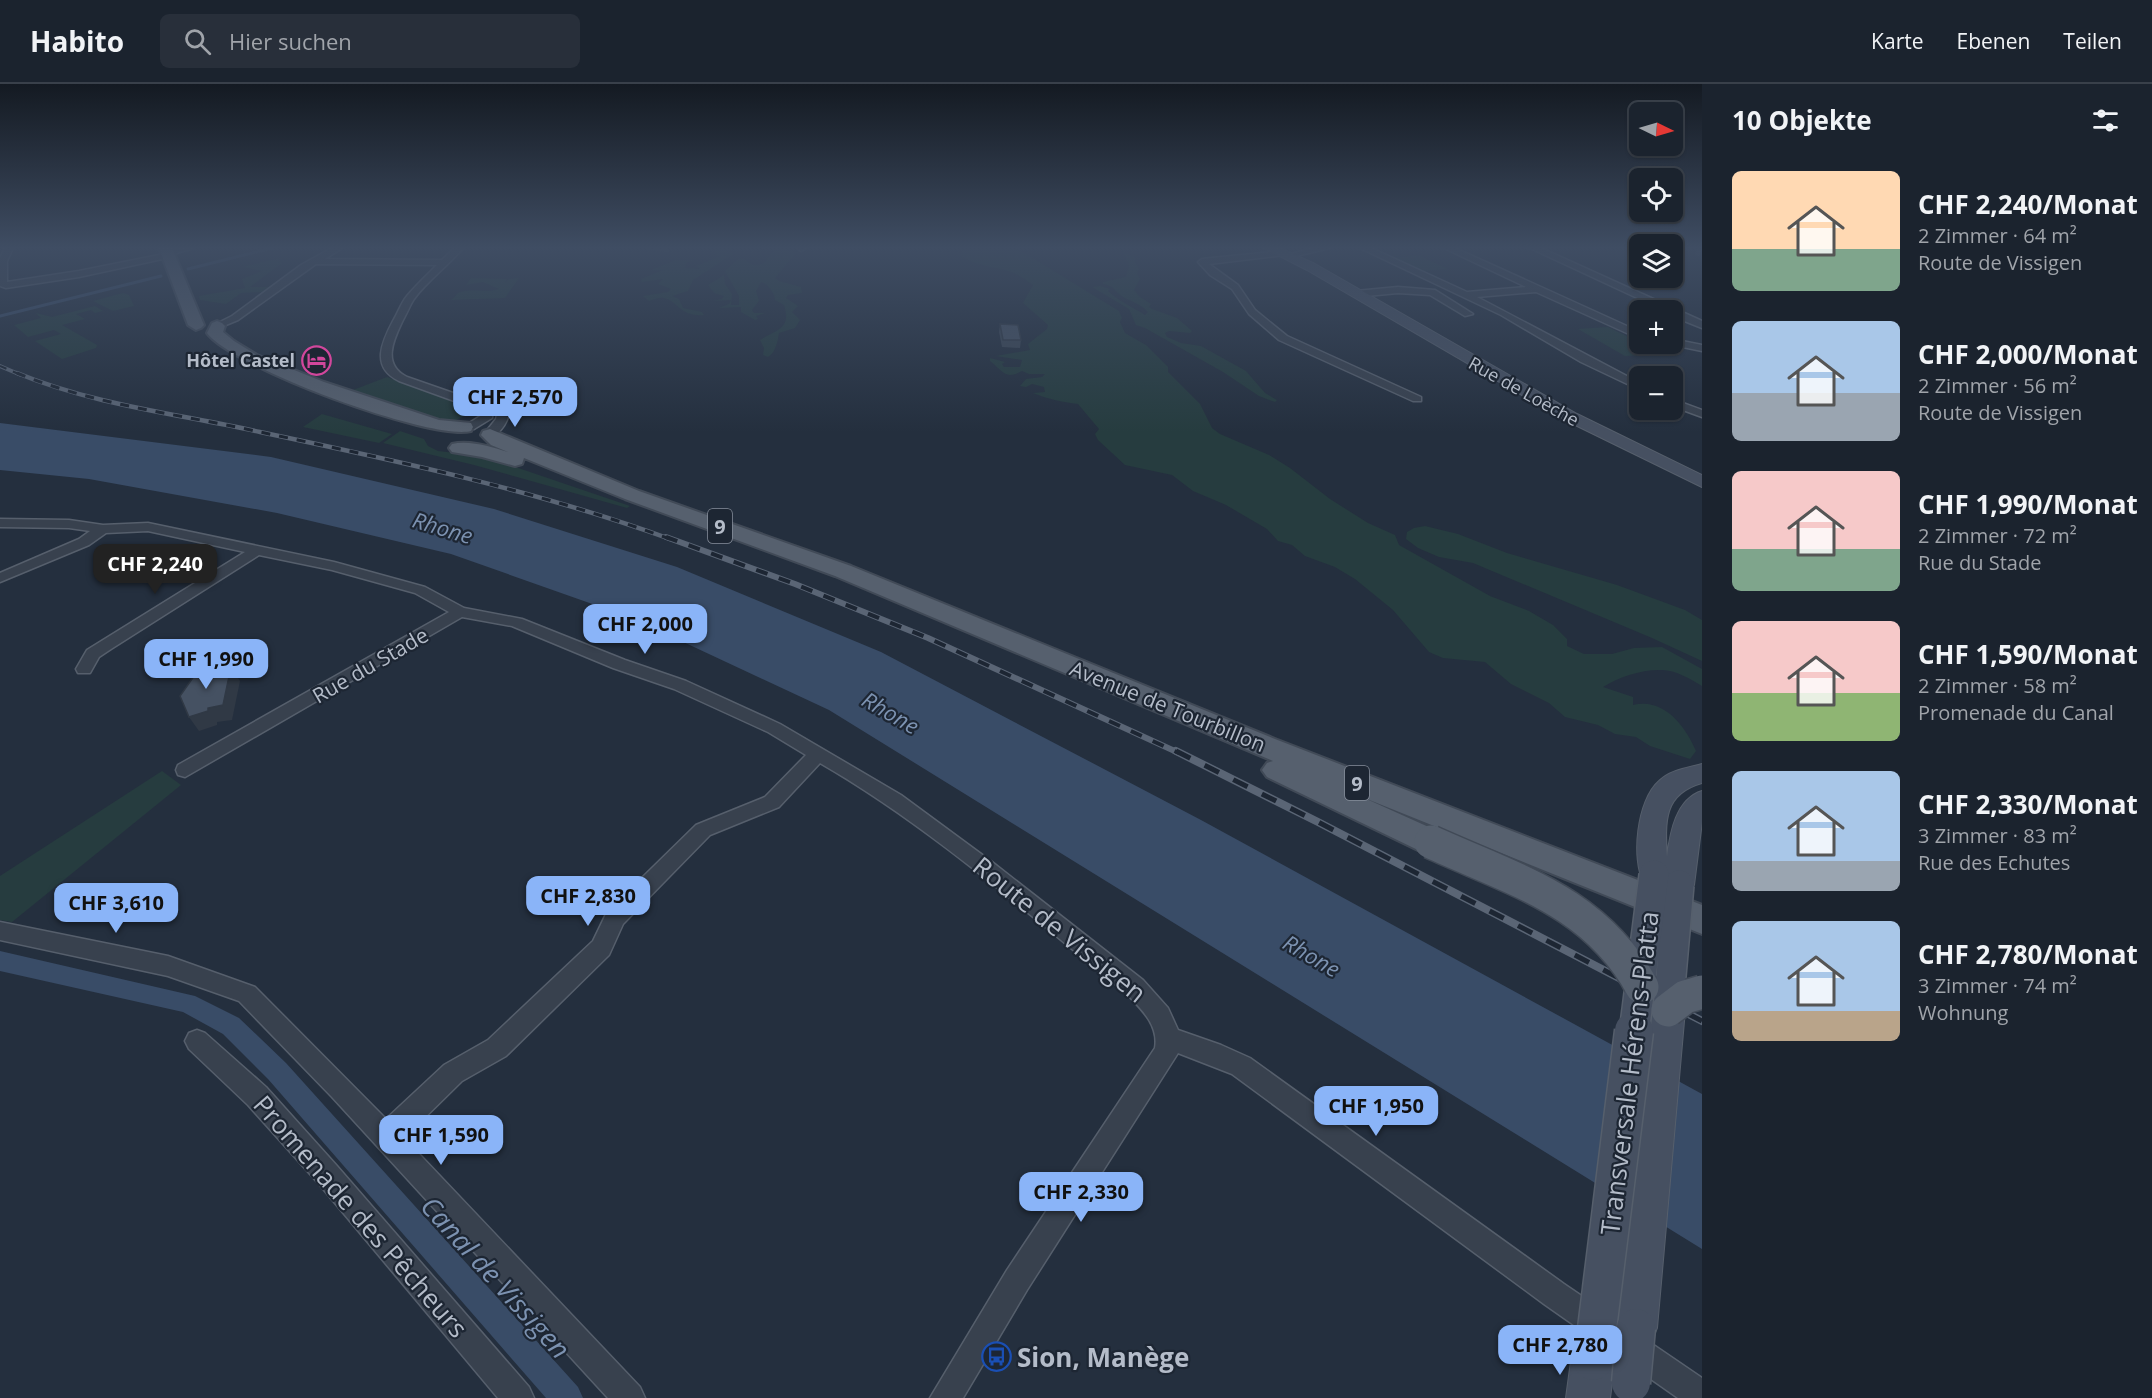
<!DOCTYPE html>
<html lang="de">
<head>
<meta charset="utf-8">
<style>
	:root { --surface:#1b232e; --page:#282f3a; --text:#f1f3f6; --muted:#a0a4aa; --line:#39404a; --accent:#8ab4f8 }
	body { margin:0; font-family:"Open Sans",sans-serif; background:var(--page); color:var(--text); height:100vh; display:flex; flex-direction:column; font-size:22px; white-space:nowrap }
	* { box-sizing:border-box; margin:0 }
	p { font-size:20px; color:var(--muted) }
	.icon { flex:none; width:33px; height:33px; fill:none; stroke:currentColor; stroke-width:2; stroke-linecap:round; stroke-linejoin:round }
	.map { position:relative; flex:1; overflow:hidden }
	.details { display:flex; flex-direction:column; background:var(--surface); width:450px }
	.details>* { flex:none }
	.needle { width:39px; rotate:95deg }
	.tools { position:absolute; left:1629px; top:18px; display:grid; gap:12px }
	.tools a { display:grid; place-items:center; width:54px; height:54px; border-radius:9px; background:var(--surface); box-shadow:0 2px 4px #0004,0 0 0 2px var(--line); font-size:30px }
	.price { position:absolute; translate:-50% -51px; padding:0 14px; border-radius:12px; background:var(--accent); color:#111; font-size:20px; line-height:39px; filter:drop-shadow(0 2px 3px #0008) }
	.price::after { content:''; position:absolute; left:50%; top:36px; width:18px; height:14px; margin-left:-9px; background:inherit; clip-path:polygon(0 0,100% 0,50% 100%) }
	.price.on { background:#222; color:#fff }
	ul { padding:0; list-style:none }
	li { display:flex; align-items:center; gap:18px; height:150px; padding:0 30px }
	li span { display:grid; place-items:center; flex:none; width:168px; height:120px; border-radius:9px; color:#555 }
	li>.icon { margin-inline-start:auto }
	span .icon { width:72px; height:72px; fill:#fffc; stroke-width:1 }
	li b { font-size:26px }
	h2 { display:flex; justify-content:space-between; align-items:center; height:72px; padding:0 30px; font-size:26px }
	header { display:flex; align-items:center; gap:36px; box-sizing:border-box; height:84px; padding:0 30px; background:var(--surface); border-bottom:2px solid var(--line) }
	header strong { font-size:28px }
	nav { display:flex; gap:33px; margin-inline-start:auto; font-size:21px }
	.search { width:420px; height:54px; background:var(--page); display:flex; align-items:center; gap:15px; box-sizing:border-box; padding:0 21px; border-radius:9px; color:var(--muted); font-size:22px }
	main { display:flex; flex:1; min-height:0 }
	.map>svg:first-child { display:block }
	.green { fill:#263c3f }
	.water { fill:#394c67 }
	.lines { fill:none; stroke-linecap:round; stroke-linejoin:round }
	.stream { stroke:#394c67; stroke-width:3 }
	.canal { fill:#394c67; fill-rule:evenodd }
	.secondary-tunnel { stroke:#3a4453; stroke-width:14; stroke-dasharray:14 7; stroke-linecap:butt }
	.street-casing { stroke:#565f6c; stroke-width:3 }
	.secondary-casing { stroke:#565f6c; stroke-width:2 }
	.primary-casing { stroke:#414a57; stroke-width:4 }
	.street { fill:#38414e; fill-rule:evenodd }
	.secondary { fill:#465061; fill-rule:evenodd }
	.primary { fill:#56606e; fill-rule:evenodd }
	.rail-far3-casing { stroke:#5a6575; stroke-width:4 }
	.rail-far2-casing { stroke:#5a6575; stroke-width:4.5 }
	.rail-far1-casing { stroke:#5a6575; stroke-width:6 }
	.rail-casing { stroke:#5a6575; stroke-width:8 }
	.rail-far3 { stroke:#1d2633; stroke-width:2; stroke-dasharray:7; stroke-linecap:butt }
	.rail-far2 { stroke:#1d2633; stroke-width:3; stroke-dasharray:9; stroke-linecap:butt }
	.rail-far1 { stroke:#1d2633; stroke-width:4; stroke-dasharray:12; stroke-linecap:butt }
	.rail { stroke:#1d2633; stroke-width:5; stroke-dasharray:16; stroke-linecap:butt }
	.secondary-bridge-far1-casing { stroke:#565f6c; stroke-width:32; stroke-linecap:butt }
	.secondary-bridge-casing { stroke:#565f6c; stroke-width:41; stroke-linecap:butt }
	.primary-bridge-casing { stroke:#414a57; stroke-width:36; stroke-linecap:butt }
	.secondary-bridge-far1 { stroke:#465061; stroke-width:29 }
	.secondary-bridge { stroke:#465061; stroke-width:38 }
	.primary-bridge { stroke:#56606e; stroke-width:33 }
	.wall { fill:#3b4654 }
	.shaded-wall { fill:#303945 }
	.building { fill:#455162; stroke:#303945; stroke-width:1.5 }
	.labels { text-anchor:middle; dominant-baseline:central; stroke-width:4.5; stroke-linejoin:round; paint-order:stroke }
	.far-poi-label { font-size:18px; font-weight:bold; fill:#b4bcc9; stroke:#1d2633; text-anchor:end }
	.far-street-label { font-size:18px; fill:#b4bcc9; stroke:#1d2633 }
	.shield { fill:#1d2633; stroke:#878f9c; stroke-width:1.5 }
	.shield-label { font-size:20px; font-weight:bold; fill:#b4bcc9 }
	.street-label { font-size:21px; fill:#b4bcc9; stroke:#1d2633 }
	.water-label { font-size:22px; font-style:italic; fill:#7c92b1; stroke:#1d2633 }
	.near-street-label { font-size:26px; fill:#b4bcc9; stroke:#1d2633 }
	.near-poi-label { font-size:26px; font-weight:bold; fill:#b4bcc9; stroke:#1d2633; text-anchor:start }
	.near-water-label { font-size:27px; font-style:italic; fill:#7c92b1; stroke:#1d2633 }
</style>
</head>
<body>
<header>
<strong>Habito</strong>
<div class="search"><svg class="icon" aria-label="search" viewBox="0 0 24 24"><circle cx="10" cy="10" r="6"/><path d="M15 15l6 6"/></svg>Hier suchen</div>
<nav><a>Karte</a><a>Ebenen</a><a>Teilen</a></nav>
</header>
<main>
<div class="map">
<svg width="1702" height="1314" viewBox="0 0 1702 1314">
	<rect width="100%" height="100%" fill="#242f3e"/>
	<g class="green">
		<path d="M716,164H730L728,168L733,170L693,196L688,207L672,212L679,215L683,224L702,228L704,231C680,233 678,217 664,214C658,213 654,216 649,217L643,212L668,208L671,205L658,200L663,195L642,198L641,195L663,186H651L676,176H694L686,179L685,184L700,185L696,182L720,172L714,170Z"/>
		<path d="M776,164H785L796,169L775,194L779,197L801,203L802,209L788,211L786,214L798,222L792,228L800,236L795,244L779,249C778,255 776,269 768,273L763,271L764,264L760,256C776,246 792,245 784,221L775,216C775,210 768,199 761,198L756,207L759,217L752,226L754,229H765L756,232L758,235L755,236L741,228V223L719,224L729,220L731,216L712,217L722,215L724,212L714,209L708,201L724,191L725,200L732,210L731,221H739V212L725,187L738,175H745L753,181L763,180Z"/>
		<path d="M964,164H1016L1119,227L1122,234L1120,238L1125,249L1146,261L1168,283V288L1200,320L1212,344L1220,350L1269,371L1290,384L1330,415L1368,439L1395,451L1399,461L1490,512L1529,527L1553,541L1567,555V562L1584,570H1612L1634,564L1662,563L1702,585V602C1690,595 1676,586 1662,586C1643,585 1618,593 1603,603L1633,613V621C1664,613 1686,643 1696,667L1690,675L1650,662L1636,653L1615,650L1598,641L1565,633L1549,619L1511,600L1485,578L1443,574L1429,568L1393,526L1355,495L1335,483L1305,472L1292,461L1278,457L1267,445L1226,421L1193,407L1172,391L1125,381L1098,356L1095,350L1099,345L1078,320C1062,318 1047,315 1033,309L1045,308L1044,303L1032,300L1026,303L1020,302L1026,295L1042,293L1045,290H1029L1022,287C1005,296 1004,288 990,277V274L1005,278L1002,280L1004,283H1020L1022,276L996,272L1030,266L1028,260L1047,245L1048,241L1023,219L1033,201C1025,196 1017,189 1008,187C991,182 975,182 960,171Z"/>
		<path d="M1124,169L1135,173V179L1139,185L1137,189L1140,195L1134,206L1140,213L1151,220L1149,223L1152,225L1177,234L1192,247L1190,249L1169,247L1165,249L1167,253L1181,259L1201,262L1246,287L1265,309L1277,316L1275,318L1259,312L1223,288L1145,244L1136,241L1129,225L1092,203L1100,202L1110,205L1108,207C1117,216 1134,224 1145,231L1148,228C1141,220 1132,218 1123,213C1115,208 1114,201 1103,200V198L1126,193L1129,182Z"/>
		<polygon points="1418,171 1448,185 1424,187 1394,174"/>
		<polygon points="276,175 282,176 278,177 282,179 250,203 269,203 263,208 241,209 226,220 200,216 199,212 245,204 242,195 262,187 243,183"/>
		<path d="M471,194L507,195L505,199L509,195L519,194L505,214L451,216C454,214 456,211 458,209C467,204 488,209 499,205L483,198L466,201Z"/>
		<polygon points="123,209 129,211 134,222 113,227 93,217"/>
		<polygon points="95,222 103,227 95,229 91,226 76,230 85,235 62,241 97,261 96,264 62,275 35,257 61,250 54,246 28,253 14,241 41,234 36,229 52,233"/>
		<polygon points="1608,243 1663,270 1625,272 1578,245"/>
		<polygon points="387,293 478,326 449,339 353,306"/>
		<polygon points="322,330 392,350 379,359 303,343"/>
		<polygon points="400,347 424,355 428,362 438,367 483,372 630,422 627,424 474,381 383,359"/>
		<polygon points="1425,442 1458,450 1507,469 1617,501 1685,526 1702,536 1702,577 1652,554 1473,479 1439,473 1418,464 1406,455 1407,448 1414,444"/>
		<polygon points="162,687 181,701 12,838 0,836 0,792"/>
	</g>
	<polygon class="water" points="0,339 271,373 494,425 677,483 881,568 1201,736 1702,1010 1702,1165 829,626 632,534 451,470 277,429 89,395 0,386"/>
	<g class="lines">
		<g class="stream">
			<polyline points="188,185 272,164"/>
			<polyline points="0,232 161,192"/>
		</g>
		<polygon class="canal" points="0,867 195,912 239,934 286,979 578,1303 583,1314 546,1314 268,995 223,950 183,928 0,887"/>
		<polyline class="secondary-tunnel" points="1698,164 1702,166"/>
		<defs>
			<g id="street">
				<polygon points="5,164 13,164 7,177 7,198 79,187 164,170 164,167 194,164 170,171 167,174 79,193 6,204 0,202 0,174"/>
				<path d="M332,164H342L325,175L442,176L454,164H463C448,182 428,196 414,215C410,221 407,229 403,236C394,255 381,280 407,293L476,317L472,314L474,312H482L508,324C511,335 501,349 490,354L484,350L496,335L498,327L493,325L492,334L474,345H466V341L482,331V327L399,297C370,283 382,258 393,237C398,229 401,219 407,212C416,201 427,191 437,181L316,180L238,236L221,243L216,240L232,232L301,181Z"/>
				<polygon points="797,164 805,164 805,165 801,167"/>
				<polygon points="1313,164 1330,164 1288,174 1284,172"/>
				<polygon points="1360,164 1371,164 1467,208 1526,203 1444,164 1455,164 1640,248 1640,255 1536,208 1477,213 1640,299 1640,306 1581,278 1501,231"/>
				<polygon points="1530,164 1541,164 1702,237 1702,244 1672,232 1672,226 1663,226"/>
				<polygon points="1281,167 1285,169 1284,171 1209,180 1238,201 1255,226 1287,252 1421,313 1421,317 1413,317 1279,256 1249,230 1232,205 1210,191 1198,178 1202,175"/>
				<polygon points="1398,203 1435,206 1473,230 1465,232 1430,211 1398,209 1356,213 1351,210 1356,207"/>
				<polygon points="1672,255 1702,261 1702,267 1668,260 1672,260"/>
				<polygon points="1672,315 1702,326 1702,333 1672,322"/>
				<path d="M0,435L69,436L103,441L148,439L334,478L425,503L464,524L522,535L625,576L686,597L780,640L901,711L992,778L1143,896L1168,924L1178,946L1221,961L1250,974L1564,1200L1702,1294V1314H1678L1544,1220L1232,990L1178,969L1027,1206L963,1314H930L1007,1186L1155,964C1159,941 1141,925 1127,910C1028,830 931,743 820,679L779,723L710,751L623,840L609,871L506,972L462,997L404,1054L640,1303L645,1314H608L332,1013L239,917L168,892L0,856V838L168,872L255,903L386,1035L444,981L488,956L593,857L607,828L696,741L765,713L806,671L768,648L674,605L613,584L512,542L462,533L185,693L178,691L176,686L178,681L449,528L415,509L332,486L259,471L111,565L99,573L90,589H78L76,585L87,566L245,468L148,447L106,449L89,461L0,498V489L79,455L90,447L69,444L0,443Z"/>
				<polygon points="197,946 205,949 266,1003 337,1082 529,1303 534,1314 498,1314 319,1100 248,1021 189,965 185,957 189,949"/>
			</g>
			<g id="secondary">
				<polygon points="1264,164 1280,164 1315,180 1577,330 1702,391 1702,403 1565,336 1307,186"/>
				<path d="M1702,680V699C1663,710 1665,738 1667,773C1670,749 1676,715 1702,707V738L1694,801L1689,809L1679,813L1669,809L1664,799L1654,803L1644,799C1631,775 1637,716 1659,697C1670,686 1687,684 1702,680Z"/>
				<polygon points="1668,911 1680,915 1685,926 1657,1244 1651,1259 1636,1265 1621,1259 1615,1244 1651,926 1656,915"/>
				<polygon points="1593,1255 1608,1262 1615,1277 1610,1314 1566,1314 1571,1277 1578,1262"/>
			</g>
			<g id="primary">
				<polygon points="159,164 172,164 204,241 201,244 196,246 188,241"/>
				<path d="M217,237L222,239L225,242L223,248L234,257L257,271L324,298L439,336L471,339L473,343L471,347C430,357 232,283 207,249L212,239Z"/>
				<path d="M490,345L639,407L851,482L1275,655L1702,821V850L1362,713L1442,749L1447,758L1442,767L1431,770L1420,767L1267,693L1262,686L1267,679L1273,677L835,492L625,415L524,374L522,380L515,382L482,373L452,368L449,364L452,360C470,356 491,363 508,368L491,361L481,351L483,347Z"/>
			</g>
		</defs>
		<use href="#street" class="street-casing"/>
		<use href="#secondary" class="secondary-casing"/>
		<use href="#primary" class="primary-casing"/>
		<use href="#street" class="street"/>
		<use href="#secondary" class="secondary"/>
		<use href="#primary" class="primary"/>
		<defs>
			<polyline id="rail-far3" points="0,282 21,291"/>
			<path id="rail-far2" d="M17,289C94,321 179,330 260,348C398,377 538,407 670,455"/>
			<polyline id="rail-far1" points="666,453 795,500 928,554 1179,669"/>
			<polyline id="rail" points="1176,667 1318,738 1702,937"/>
		</defs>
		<use href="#rail-far3" class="rail-far3-casing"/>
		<use href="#rail-far2" class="rail-far2-casing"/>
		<use href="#rail-far1" class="rail-far1-casing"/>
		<use href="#rail" class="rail-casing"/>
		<use href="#rail-far3" class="rail-far3"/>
		<use href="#rail-far2" class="rail-far2"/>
		<use href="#rail-far1" class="rail-far1"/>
		<use href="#rail" class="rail"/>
		<defs>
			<g id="secondary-bridge-far1">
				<polyline points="1668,926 1679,801"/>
				<polyline points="1634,949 1654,791"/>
			</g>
			<g id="secondary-bridge">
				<polyline points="1593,1277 1634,947"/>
				<polyline points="1631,1299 1636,1244"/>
			</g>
			<g id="primary-bridge">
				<path d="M1431,758C1514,796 1595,817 1642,903"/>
				<polyline points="1668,926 1685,913 1702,908"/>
			</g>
		</defs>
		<use href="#secondary-bridge-far1" class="secondary-bridge-far1-casing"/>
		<use href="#secondary-bridge" class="secondary-bridge-casing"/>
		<use href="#primary-bridge" class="primary-bridge-casing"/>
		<use href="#secondary-bridge-far1" class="secondary-bridge-far1"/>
		<use href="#secondary-bridge" class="secondary-bridge"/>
		<use href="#primary-bridge" class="primary-bridge"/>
	</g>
	<g class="wall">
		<polygon points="647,164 669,164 669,168 648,166"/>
		<polygon points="1000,240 1021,256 1020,264 1002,263 999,248"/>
	</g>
	<polygon class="shaded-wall" points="231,583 240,597 232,636 217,638 217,641 199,647 189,633"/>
	<g class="building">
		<polygon points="1000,240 1018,241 1021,256 1003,256"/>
		<polygon points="231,583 223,621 208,624 208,627 189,633 180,612 199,585"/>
	</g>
	<linearGradient id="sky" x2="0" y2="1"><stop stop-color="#141a22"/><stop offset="0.47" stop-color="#3f4d63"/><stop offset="1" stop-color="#3f4d63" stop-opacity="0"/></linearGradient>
	<rect width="1702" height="348" fill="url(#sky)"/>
	<defs>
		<symbol id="hotel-ring" viewBox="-11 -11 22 22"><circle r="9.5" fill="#1d2633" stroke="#d1479c" stroke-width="1.5"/><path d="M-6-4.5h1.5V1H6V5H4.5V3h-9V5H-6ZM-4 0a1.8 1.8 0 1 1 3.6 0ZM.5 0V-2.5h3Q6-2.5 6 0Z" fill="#d1479c"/></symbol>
		<symbol id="bus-ring" viewBox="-11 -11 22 22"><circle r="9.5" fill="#1d2633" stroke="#1a4fb4" stroke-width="1.5"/><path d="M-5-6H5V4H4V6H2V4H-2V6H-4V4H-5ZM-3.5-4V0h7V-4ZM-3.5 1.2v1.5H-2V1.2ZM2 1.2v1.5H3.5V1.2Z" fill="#1a4fb4"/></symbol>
	</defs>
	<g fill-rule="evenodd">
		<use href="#hotel-ring" x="300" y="260" width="33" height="33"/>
		<use href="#bus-ring" x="980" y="1256" width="33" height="33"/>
	</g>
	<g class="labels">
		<g class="far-poi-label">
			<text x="295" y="276">Hôtel Castel</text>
		</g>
		<g class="far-street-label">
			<text transform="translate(1524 307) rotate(29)">Rue de Loèche</text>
		</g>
		<g class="shield">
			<rect x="708" y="425" width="24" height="34" rx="4.5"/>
			<rect x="1345" y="682" width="24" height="34" rx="4.5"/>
		</g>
		<g class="shield-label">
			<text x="720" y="442">9</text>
			<text x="1357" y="699">9</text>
		</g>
		<g class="street-label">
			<text transform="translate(370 581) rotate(-30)">Rue du Stade</text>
			<text transform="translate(1168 622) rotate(22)">Avenue de Tourbillon</text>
		</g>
		<g class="water-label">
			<text transform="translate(443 443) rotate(17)">Rhone</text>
			<text transform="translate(891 628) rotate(30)">Rhone</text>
			<text transform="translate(1312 871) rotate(30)">Rhone</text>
		</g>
		<g class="near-street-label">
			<text transform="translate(1060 845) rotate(39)">Route de Vissigen</text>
			<text transform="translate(1629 989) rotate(-83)">Transversale Hérens-Platta</text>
			<text transform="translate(361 1132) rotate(49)">Promenade des Pêcheurs</text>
		</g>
		<g class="near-poi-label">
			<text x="1017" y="1273">Sion, Manège</text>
		</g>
		<g class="near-water-label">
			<text transform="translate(496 1193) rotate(48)">Canal de Vissigen</text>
		</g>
	</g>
</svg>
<div class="tools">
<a><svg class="needle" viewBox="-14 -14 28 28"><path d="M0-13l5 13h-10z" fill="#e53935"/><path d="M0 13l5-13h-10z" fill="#a0a4aa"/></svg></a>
<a><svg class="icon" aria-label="locate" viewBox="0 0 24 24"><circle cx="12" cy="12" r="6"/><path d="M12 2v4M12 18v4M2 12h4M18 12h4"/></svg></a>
<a><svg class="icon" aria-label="layers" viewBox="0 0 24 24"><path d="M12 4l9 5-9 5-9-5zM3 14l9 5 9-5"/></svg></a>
<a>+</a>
<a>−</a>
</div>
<b class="price" style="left:515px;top:344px">CHF 2,570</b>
<b class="price on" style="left:155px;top:511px">CHF 2,240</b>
<b class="price" style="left:645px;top:571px">CHF 2,000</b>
<b class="price" style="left:206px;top:606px">CHF 1,990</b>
<b class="price" style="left:588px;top:843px">CHF 2,830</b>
<b class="price" style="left:116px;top:850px">CHF 3,610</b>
<b class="price" style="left:1376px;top:1053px">CHF 1,950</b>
<b class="price" style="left:441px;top:1082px">CHF 1,590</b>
<b class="price" style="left:1081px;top:1139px">CHF 2,330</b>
<b class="price" style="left:1560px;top:1292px">CHF 2,780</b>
</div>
<section class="details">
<h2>10 Objekte<svg class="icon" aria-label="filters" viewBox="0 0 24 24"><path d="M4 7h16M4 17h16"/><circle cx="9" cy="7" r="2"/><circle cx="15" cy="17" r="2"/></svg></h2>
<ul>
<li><span style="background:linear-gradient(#ffd9b3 65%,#7fa58c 0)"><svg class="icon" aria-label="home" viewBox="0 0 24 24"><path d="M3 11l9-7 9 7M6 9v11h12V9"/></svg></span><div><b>CHF 2,240/Monat</b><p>2 Zimmer · 64 m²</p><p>Route de Vissigen</p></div></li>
<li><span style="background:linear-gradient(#a9c7e8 60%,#9aa5b1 0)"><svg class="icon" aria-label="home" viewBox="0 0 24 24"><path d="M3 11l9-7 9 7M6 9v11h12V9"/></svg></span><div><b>CHF 2,000/Monat</b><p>2 Zimmer · 56 m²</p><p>Route de Vissigen</p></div></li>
<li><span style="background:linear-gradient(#f6c9c9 65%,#7fa58c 0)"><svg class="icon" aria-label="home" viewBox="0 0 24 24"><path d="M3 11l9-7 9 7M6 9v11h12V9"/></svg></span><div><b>CHF 1,990/Monat</b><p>2 Zimmer · 72 m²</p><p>Rue du Stade</p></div></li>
<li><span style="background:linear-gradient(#f6c9c9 60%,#8fb573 0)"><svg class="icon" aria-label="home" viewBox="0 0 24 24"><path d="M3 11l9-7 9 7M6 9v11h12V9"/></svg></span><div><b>CHF 1,590/Monat</b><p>2 Zimmer · 58 m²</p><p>Promenade du Canal</p></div></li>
<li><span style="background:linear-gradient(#a9c7e8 75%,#9aa5b1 0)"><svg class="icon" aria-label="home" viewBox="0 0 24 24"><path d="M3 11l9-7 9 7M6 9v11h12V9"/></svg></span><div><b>CHF 2,330/Monat</b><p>3 Zimmer · 83 m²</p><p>Rue des Echutes</p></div></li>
<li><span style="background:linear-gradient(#a9c7e8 75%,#b9a48a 0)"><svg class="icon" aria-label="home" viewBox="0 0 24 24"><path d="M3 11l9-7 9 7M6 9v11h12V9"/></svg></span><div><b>CHF 2,780/Monat</b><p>3 Zimmer · 74 m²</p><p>Wohnung</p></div></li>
</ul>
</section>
</main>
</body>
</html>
